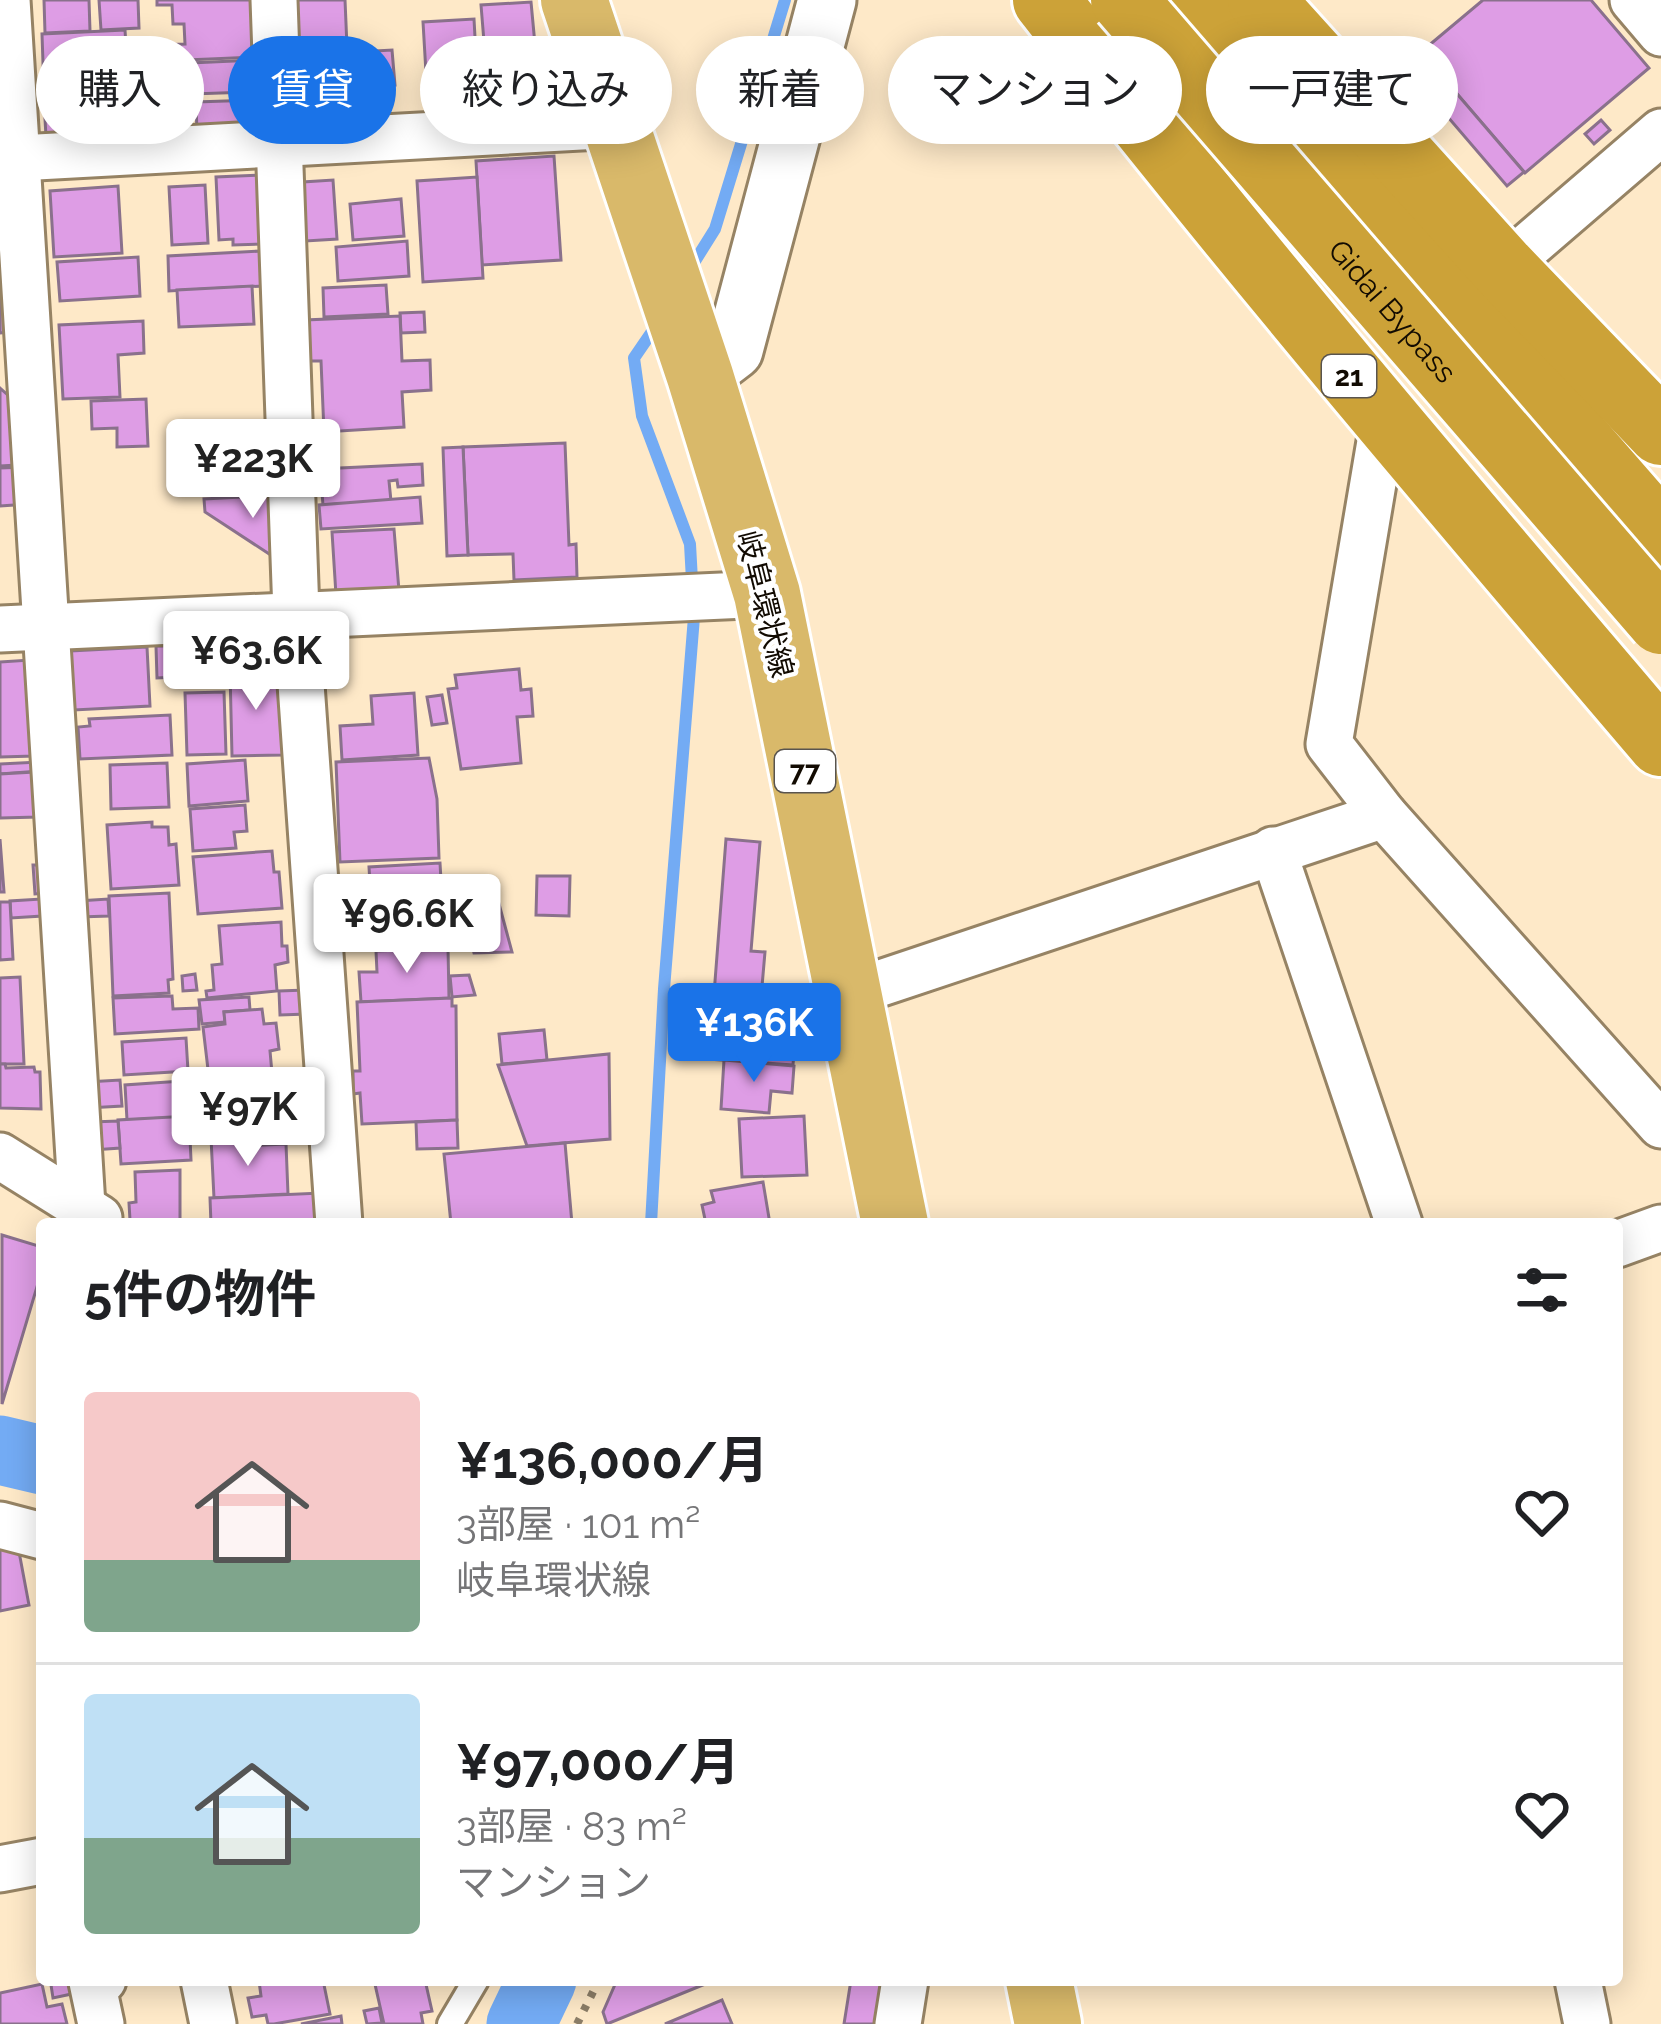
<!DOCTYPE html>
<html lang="ja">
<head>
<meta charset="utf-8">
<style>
	:root { --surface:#fff; --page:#f6f6f6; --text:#202124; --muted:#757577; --line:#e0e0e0; --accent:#1a73e8 }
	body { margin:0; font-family:Raleway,"Noto Sans JP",sans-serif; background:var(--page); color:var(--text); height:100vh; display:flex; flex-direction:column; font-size:45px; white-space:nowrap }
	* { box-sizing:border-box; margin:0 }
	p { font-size:39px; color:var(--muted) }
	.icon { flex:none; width:66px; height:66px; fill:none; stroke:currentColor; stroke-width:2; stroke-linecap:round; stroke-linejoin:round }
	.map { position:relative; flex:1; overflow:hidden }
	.panel { position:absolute; left:36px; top:1218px; width:1587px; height:768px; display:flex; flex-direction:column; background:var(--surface); border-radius:12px; box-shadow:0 6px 30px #0003 }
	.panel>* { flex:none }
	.guide { position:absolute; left:36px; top:36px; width:1590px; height:108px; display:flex; gap:24px }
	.price { position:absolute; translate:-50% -102px; padding:0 27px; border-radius:12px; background:#fff; color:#222; font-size:39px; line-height:78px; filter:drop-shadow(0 3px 6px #0008) }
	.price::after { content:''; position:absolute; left:50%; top:72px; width:36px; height:27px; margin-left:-18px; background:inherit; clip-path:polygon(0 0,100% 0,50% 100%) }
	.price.active { background:var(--accent); color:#fff }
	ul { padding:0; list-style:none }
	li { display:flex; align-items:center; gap:36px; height:300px; padding:0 48px }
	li+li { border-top:3px solid var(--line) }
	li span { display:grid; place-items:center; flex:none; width:336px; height:240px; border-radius:12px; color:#555 }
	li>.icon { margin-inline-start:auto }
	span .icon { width:144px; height:144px; fill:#fffc; stroke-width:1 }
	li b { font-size:51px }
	h2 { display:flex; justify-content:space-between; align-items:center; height:144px; padding:0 48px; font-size:51px }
	.pill { padding:0 42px; border-radius:54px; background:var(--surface); box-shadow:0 6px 30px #0003; font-size:42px; line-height:108px }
	.pill.active { background:var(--accent); color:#fff }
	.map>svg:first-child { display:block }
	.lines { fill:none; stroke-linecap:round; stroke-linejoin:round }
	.stream { stroke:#73abf4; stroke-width:12 }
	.river { stroke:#73abf4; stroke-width:69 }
	.building { fill:#de9de5; stroke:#8a718c; stroke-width:3 }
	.service-casing { stroke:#968364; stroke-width:30 }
	.minor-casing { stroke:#968364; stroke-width:51 }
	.tertiary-casing { stroke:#968364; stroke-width:63 }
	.primary-casing { stroke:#fff; stroke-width:72 }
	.trunk-casing { stroke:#fff; stroke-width:72 }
	.path { stroke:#8b7d67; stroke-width:8; stroke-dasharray:6 9; stroke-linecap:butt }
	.service { stroke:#fff; stroke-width:24 }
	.minor { stroke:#fff; stroke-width:45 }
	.tertiary { stroke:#fff; stroke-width:57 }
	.primary { stroke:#d9b96a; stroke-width:66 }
	.trunk { stroke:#cca238; stroke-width:66 }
	.trunk-bridge-casing { stroke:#fff; stroke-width:72; stroke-linecap:butt }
	.trunk-bridge { stroke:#cca238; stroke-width:66 }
	.labels { text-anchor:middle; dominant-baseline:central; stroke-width:9; stroke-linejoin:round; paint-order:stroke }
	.shield { fill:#fff; stroke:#59544e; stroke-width:3 }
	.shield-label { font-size:27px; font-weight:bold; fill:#120b02 }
	.street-label { font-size:30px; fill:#120b02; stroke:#fff }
</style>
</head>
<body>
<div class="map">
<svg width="1661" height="2024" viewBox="0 0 1661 2024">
	<rect width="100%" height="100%" fill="#fee9c8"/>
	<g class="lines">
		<g class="stream">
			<polyline points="690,269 715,229 785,0"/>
			<polyline points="651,1224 664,989 694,617 690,544 642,416 634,358 658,323"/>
		</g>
		<g class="river">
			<polyline points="0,1450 42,1460"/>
			<polyline points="521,2024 542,1980"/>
		</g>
	</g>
	<g class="building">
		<polygon points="44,0 89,0 90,31 45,33"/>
		<polygon points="99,0 138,0 139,28 101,30"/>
		<polygon points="157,0 253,0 256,57 163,61 162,45 185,44 184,24 173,24 172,5 157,5"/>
		<polygon points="288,0 345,0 347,47 291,50"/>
		<polygon points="1483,0 1591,0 1649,68 1525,173 1421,52"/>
		<polygon points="531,2 539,87 488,91 481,5"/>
		<polygon points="474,19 479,110 441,113 441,106 428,107 423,22"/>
		<polygon points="125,30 127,61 103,62 104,90 44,92 42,34"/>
		<polygon points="392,50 395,85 324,88 322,54"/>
		<polygon points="257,60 258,73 248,74 249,92 192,94 190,63"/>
		<polygon points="143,62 146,134 117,135 113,63"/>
		<polygon points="1434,67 1524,172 1507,186 1417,81"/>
		<polygon points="113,97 115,134 46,137 44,100"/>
		<polygon points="255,100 256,126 197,134 196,102"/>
		<polygon points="1601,120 1610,130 1594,144 1585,134"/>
		<polygon points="554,156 561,260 482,265 476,161"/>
		<polygon points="259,175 263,244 233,245 233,239 219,240 216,177"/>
		<polygon points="477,177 483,278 423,282 417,181"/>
		<polygon points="333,180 337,239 306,241 303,182"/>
		<polygon points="205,185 208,243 172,245 169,187"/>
		<polygon points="118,186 122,253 54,257 50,191"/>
		<polygon points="401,199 404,236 353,240 350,204"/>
		<polygon points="407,241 409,276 338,281 336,247"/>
		<polygon points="261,251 263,286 169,291 168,256"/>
		<polygon points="138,257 140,296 60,301 57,262"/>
		<polygon points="386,285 388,314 324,317 323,288"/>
		<polygon points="252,286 254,324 179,327 177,290"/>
		<polygon points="0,290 10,290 12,332 0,333"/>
		<polygon points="424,312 425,332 401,333 400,313"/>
		<polygon points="400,316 402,361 430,360 431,390 402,392 404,427 324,432 321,361 308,361 305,320"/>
		<polygon points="143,321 144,353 118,355 120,397 63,399 59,325"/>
		<polygon points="0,388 9,396 22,396 17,465 0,466"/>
		<polygon points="146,399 148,446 117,447 117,428 92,429 91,401"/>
		<polygon points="565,443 569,545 576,544 577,577 514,580 513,554 468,555 463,447"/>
		<polygon points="463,447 468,555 447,556 443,448"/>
		<polygon points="422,464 423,485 398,487 397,480 389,481 391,501 323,505 320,469"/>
		<polygon points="26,467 28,504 0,506 0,468"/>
		<polygon points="282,495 286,565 205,512 204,499"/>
		<polygon points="420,497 422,523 321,529 319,505"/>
		<polygon points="394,529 399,591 336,595 332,532"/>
		<polygon points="223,639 225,680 214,680 214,668 194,669 193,640"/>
		<polygon points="156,646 175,646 176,677 157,678"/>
		<polygon points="147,647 150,706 74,710 70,651"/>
		<polygon points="30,660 34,756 0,757 0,662"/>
		<polygon points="519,669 521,690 531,689 533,716 517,717 521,763 461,769 448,689 457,688 455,675"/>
		<polygon points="281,670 283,755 232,756 230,671"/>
		<polygon points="224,692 226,754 187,755 185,693"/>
		<polygon points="414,693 418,755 342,760 340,726 373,724 371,696"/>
		<polygon points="442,695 447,723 432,725 427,697"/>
		<polygon points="170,715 172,755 80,759 78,727 90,726 89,719"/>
		<polygon points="429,758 437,799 439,858 340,862 336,762"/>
		<polygon points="245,760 248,801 189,806 187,764"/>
		<polygon points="39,762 40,771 0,774 0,764"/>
		<polygon points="167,763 169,807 111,809 110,765"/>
		<polygon points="35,772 38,817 0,818 0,774"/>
		<polygon points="245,805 247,831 234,832 236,848 193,851 190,809"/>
		<polygon points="152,822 152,827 168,827 169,845 176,844 179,885 111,889 107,825"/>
		<polygon points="0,839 4,892 0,892"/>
		<polygon points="726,839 760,842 751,951 765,952 761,998 798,1001 793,1065 709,1059"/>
		<polygon points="272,851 274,872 279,872 282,908 198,914 193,857"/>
		<polygon points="440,863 442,897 371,901 369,867"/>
		<polygon points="33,865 48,865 49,893 35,894"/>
		<polygon points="537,876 570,876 569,916 536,915"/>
		<polygon points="492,878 512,952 474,953 456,879"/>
		<polygon points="169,893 173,979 168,980 169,993 113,996 109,896"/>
		<polygon points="41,899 42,916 11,918 10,901"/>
		<polygon points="108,899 109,916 79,917 78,901"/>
		<polygon points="0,902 10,902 13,959 0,960"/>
		<polygon points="442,902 443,939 377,942 375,905"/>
		<polygon points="281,922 282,946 287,946 288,962 275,965 277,991 207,998 206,991 214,990 212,965 222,964 219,926"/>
		<polygon points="448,948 449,998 361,1002 359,972 377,972 376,951"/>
		<polygon points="195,974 197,990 183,991 182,976"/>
		<polygon points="469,975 475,995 452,997 450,976"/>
		<polygon points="20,977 24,1064 0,1064 0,978"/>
		<polygon points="306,990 307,1014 280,1015 279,991"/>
		<polygon points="172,996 173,1009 198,1008 199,1029 115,1034 113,998"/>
		<polygon points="249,997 250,1010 224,1012 225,1022 202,1024 199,1000"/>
		<polygon points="452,998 452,1006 456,1006 457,1120 362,1124 360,1093 353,1094 353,1071 360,1071 357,1002"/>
		<polygon points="262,1009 264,1024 276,1023 279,1049 270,1051 272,1073 209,1078 203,1027 225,1024 224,1012"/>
		<polygon points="544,1030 547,1060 502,1064 499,1034"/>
		<polygon points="186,1038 188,1071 124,1075 122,1042"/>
		<polygon points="609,1054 610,1139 527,1146 498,1065"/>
		<polygon points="724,1060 794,1066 792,1093 771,1091 769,1113 721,1109"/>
		<polygon points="0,1064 5,1064 6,1068 34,1067 35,1072 40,1072 41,1109 0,1108"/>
		<polygon points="120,1080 122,1106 88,1108 87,1082"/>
		<polygon points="196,1080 198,1116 127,1120 125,1085"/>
		<polygon points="290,1081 292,1129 207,1133 205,1085"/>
		<polygon points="189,1116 191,1160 121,1164 118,1120"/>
		<polygon points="804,1116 807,1175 742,1177 739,1119"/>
		<polygon points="457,1120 458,1148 417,1149 416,1122"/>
		<polygon points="118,1121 120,1148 93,1150 92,1122"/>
		<polygon points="240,1137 241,1146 286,1144 288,1194 214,1198 211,1138"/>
		<polygon points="565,1143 572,1224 451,1224 444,1154"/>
		<polygon points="180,1170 180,1224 130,1220 129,1203 136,1202 135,1172"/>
		<polygon points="763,1182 770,1224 706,1224 702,1205 714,1202 711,1191"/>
		<polygon points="321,1193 322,1224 211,1224 210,1198"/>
		<polygon points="2,1235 42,1247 42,1270 2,1404"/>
		<polygon points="0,1537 17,1541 29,1605 0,1611"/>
		<polygon points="73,1980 76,1993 53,1998 51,1985"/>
		<polygon points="323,1980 330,2014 274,2024 268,2024 266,2015 252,2017 248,1998 261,1996 259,1981"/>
		<polygon points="374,1980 425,1980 432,2011 421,2013 423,2024 384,2024"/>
		<polygon points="617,1980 715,1980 607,2024 603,2012"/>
		<polygon points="851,1980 885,1980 878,2024 844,2024"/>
		<polygon points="42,1984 47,2007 62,2004 67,2024 0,2024 0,1993"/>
		<polygon points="722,2000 732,2024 665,2024"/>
		<polygon points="379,2008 382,2023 367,2024 364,2011"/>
		<polygon points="341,2016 342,2024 301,2024"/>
	</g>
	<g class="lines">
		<defs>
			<polyline id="service" points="450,2024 476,1980"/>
			<g id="minor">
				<polyline points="7,0 82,1206"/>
				<polyline points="274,0 296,613 339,1224"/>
				<polyline points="1633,0 1661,33"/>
				<polyline points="0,159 618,125"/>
				<polyline points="1503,268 1661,132"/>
				<polyline points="1384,418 1329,744 1384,815 1661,1125"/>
				<polyline points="0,629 767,594"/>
				<polyline points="1273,850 1399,1224"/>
				<polyline points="851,993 1384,815"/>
				<polyline points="0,1156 99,1218"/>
				<polyline points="1617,1244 1661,1228"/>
				<polyline points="0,1525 42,1536"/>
				<polyline points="0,1869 42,1861"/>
				<polyline points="204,1980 213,2024"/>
				<polyline points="1578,1980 1587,2024"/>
				<polyline points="101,2024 92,1982 103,1980"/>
				<polyline points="898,2024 905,1980"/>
			</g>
			<polyline id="tertiary" points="700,376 734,350 827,0"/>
			<g id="primary">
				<polyline points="574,0 700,376 767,594 895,1224"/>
				<polyline points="1039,1980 1048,2024"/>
			</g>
			<g id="trunk">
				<path d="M1046,0C1244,254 1452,498 1661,743"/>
				<polyline points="1195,0 1661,535"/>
				<polyline points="1261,0 1503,268 1661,432"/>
			</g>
		</defs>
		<use href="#service" class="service-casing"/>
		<use href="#minor" class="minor-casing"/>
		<use href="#tertiary" class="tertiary-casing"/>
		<use href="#primary" class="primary-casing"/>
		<use href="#trunk" class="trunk-casing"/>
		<polyline class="path" points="577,2024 599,1980"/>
		<use href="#service" class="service"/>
		<use href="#minor" class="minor"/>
		<use href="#tertiary" class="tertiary"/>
		<use href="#primary" class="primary"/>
		<use href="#trunk" class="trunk"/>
		<defs>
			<g id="trunk-bridge">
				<path id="s1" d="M1124,0L1661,621"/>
			</g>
		</defs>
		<use href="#trunk-bridge" class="trunk-bridge-casing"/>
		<use href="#trunk-bridge" class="trunk-bridge"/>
	</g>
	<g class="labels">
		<g class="shield">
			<rect x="1322" y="355" width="54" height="42" rx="9"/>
			<rect x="775" y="750" width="60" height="42" rx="9"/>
		</g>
		<g class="shield-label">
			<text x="1349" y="376">21</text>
			<text x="805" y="771">77</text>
		</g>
		<g class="street-label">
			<text stroke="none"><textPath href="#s1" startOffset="411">Gidai Bypass</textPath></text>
			<text transform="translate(765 604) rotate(76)">岐阜環状線</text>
		</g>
	</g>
</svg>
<b class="price" style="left:253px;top:521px">¥223K</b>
<b class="price" style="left:256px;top:713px">¥63.6K</b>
<b class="price" style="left:407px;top:976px">¥96.6K</b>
<b class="price active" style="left:754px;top:1085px">¥136K</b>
<b class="price" style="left:248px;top:1169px">¥97K</b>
<div class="guide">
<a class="pill">購入</a>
<a class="pill active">賃貸</a>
<a class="pill">絞り込み</a>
<a class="pill">新着</a>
<a class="pill">マンション</a>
<a class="pill">一戸建て</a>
</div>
<section class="panel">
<h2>5件の物件<svg class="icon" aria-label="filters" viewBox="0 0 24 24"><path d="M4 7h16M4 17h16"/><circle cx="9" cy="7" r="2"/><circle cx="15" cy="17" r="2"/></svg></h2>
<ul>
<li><span style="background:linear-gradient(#f6c9c9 70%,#7fa58c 0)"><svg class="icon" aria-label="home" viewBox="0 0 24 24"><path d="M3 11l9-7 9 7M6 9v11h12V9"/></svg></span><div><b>¥136,000/月</b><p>3部屋 · 101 m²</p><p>岐阜環状線</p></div><svg class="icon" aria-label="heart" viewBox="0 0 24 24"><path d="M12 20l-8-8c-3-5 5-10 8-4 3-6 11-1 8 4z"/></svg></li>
<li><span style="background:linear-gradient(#bfe0f5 60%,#7fa58c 0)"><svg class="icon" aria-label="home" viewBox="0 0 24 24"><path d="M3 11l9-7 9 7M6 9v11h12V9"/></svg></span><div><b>¥97,000/月</b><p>3部屋 · 83 m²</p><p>マンション</p></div><svg class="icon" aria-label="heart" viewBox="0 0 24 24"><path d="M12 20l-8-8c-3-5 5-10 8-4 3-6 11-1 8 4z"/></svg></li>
</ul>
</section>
</div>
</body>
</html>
